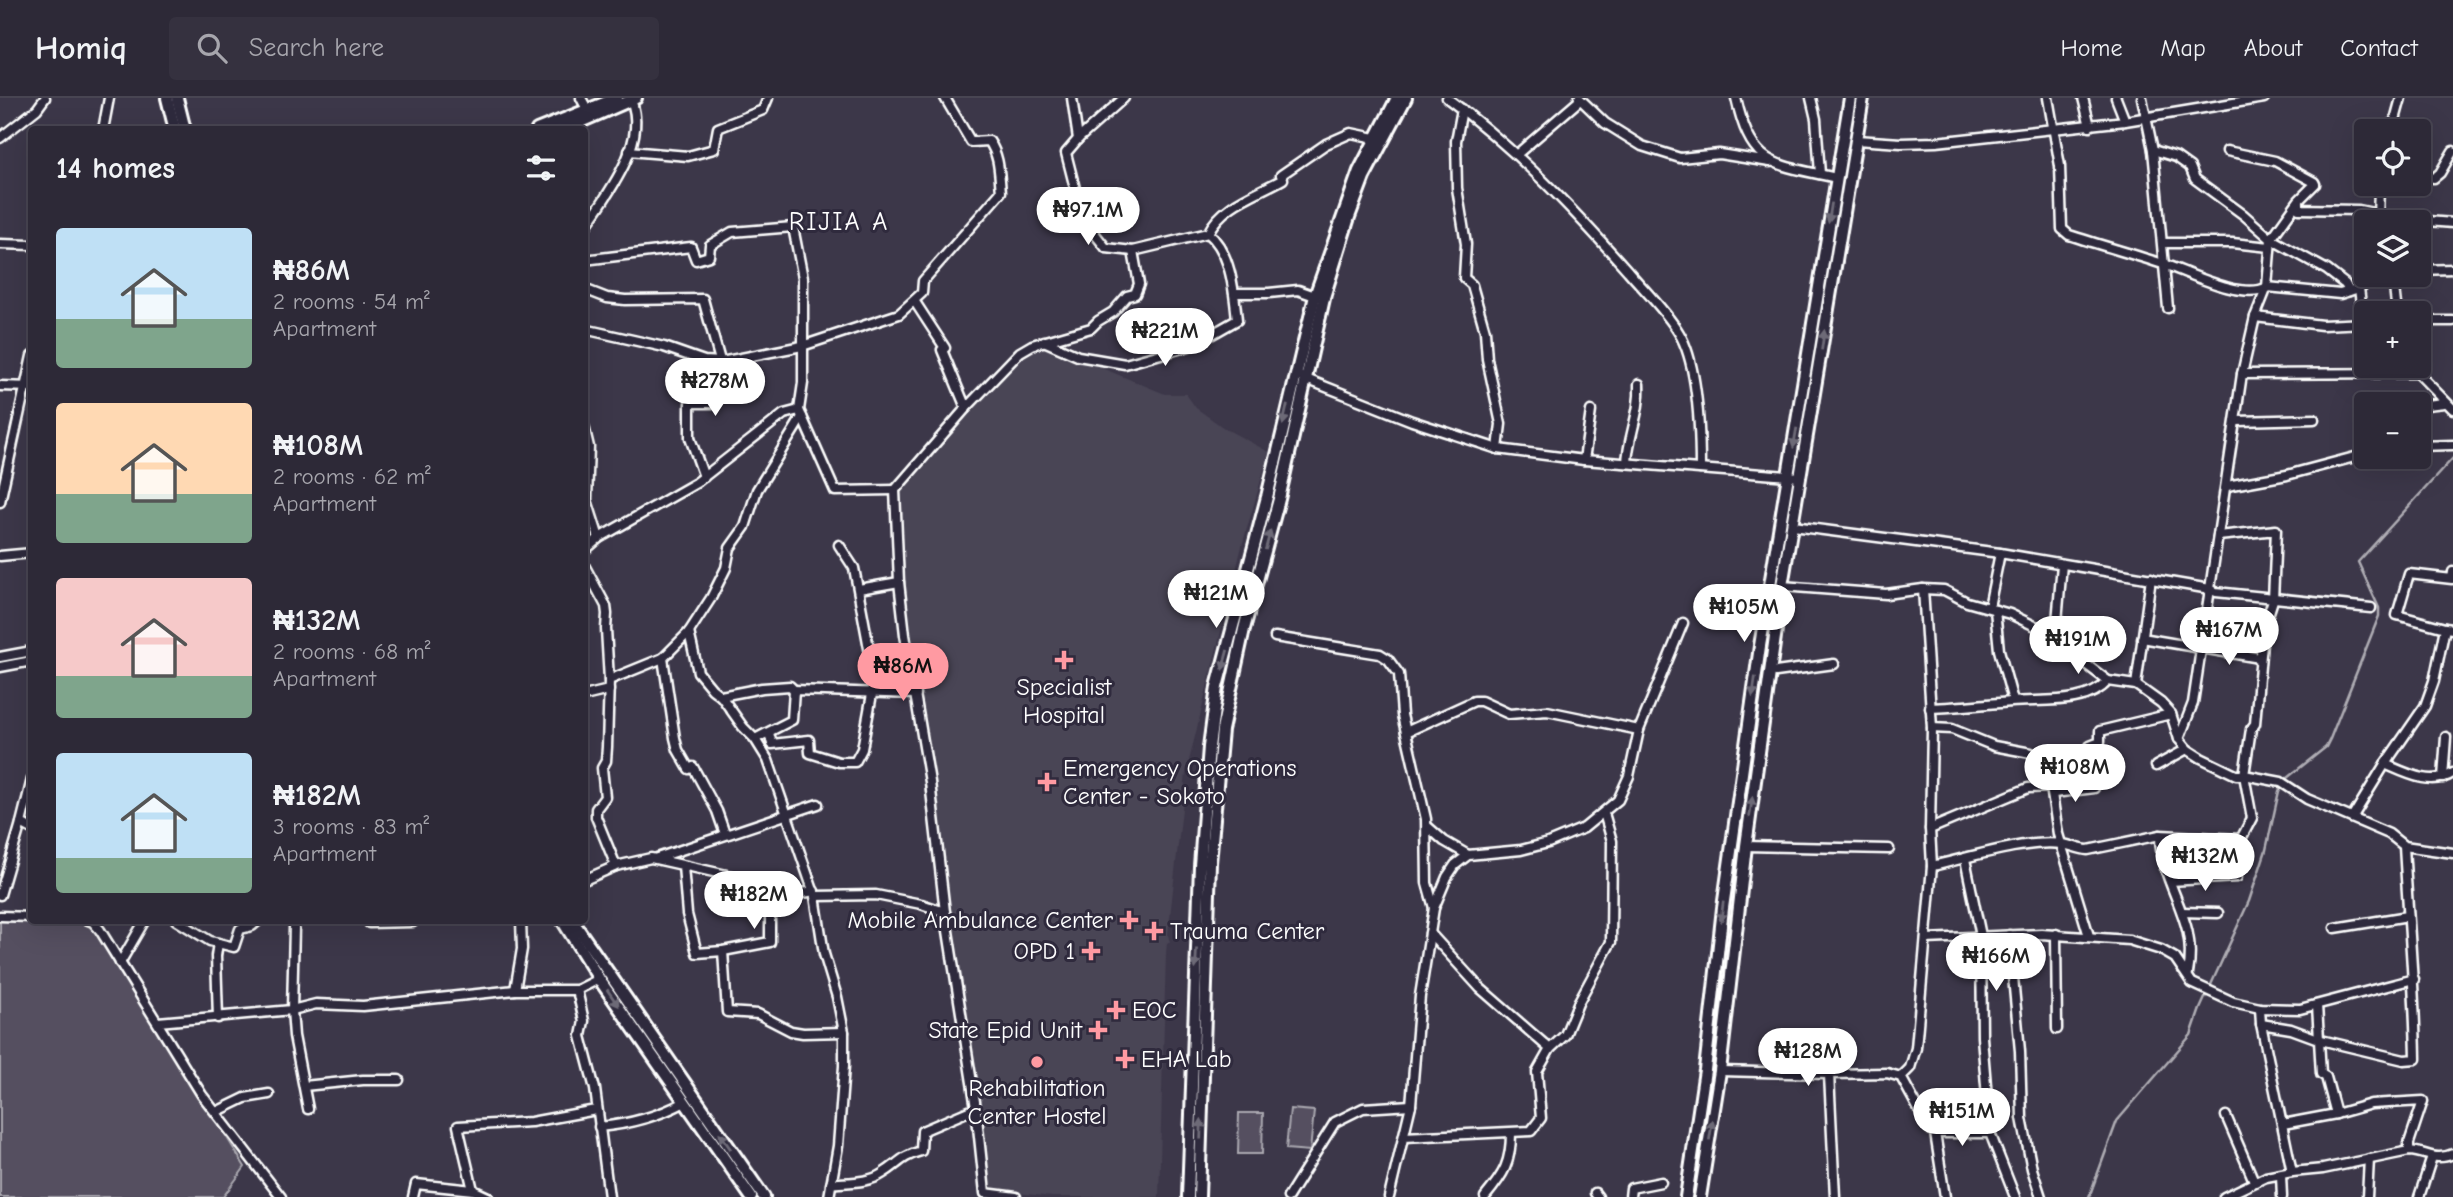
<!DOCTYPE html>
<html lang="en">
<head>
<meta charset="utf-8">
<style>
	:root { --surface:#2d2937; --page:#35313f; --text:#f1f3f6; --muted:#a7a6ad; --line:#484552; --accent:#ff9aa2 }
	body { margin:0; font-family:"Comic Neue",sans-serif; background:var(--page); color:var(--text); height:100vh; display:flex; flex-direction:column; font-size:26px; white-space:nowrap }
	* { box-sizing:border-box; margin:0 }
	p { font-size:23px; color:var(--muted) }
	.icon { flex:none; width:38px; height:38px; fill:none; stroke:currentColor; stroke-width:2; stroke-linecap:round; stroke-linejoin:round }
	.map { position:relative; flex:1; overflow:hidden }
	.side { position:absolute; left:28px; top:28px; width:560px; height:798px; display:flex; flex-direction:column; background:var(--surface); border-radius:7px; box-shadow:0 7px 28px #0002,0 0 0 2px var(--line) }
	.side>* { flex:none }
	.buttons { position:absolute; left:2354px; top:21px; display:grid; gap:14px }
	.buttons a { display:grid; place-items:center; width:77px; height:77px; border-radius:7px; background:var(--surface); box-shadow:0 7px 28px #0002,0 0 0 2px var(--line); font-size:35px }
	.price { position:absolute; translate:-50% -60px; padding:0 16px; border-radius:24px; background:#fff; color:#222; font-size:23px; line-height:46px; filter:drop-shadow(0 2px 4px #0008) }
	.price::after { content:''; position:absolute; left:50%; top:42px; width:21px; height:16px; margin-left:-10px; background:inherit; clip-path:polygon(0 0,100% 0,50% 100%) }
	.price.active { background:var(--accent); color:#111 }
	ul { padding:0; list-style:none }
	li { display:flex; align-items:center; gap:21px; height:175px; padding:0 28px }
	li span { display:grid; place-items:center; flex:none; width:196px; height:140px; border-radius:7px; color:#555 }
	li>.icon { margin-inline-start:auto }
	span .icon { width:84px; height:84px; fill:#fffc; stroke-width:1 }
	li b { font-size:30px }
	h2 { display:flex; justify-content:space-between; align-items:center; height:84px; padding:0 28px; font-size:30px }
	header { display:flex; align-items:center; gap:42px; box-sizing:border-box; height:98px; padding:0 35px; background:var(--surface); border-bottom:2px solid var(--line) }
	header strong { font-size:33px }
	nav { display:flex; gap:38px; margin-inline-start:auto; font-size:24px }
	.search { width:490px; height:63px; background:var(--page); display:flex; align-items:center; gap:18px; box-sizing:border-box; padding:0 24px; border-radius:7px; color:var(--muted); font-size:26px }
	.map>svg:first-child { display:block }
	.built { fill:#494455 }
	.green { fill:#555060; stroke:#aaa8b0; stroke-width:2 }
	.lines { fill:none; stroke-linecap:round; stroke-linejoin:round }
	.stream { stroke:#afadb4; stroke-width:2.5 }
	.street-casing { stroke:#fff; stroke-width:13 }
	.secondary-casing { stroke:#fff; stroke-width:16 }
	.street { stroke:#2f2a3d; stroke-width:8 }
	.secondary { stroke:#2f2a3d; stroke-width:10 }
	.oneway { fill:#6d6a77 }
	.poi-dot { fill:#ff9aa2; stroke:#2f2a3d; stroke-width:2.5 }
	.labels { text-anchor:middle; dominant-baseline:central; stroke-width:6; stroke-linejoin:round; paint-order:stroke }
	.poi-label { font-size:24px; fill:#fff; stroke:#2f2a3d; text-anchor:start }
	.neighbourhood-label { font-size:26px; letter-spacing:2px; fill:#fff; stroke:#2f2a3d }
</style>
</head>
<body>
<header>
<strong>Homiq</strong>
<div class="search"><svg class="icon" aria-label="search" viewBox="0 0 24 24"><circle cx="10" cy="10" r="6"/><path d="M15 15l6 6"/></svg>Search here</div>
<nav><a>Home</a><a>Map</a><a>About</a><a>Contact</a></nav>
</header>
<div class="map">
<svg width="2453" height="1099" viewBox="0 0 2453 1099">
	<rect width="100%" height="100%" fill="#3c3749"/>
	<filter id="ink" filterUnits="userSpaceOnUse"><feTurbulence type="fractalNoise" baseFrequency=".0143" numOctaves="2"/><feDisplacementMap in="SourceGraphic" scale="14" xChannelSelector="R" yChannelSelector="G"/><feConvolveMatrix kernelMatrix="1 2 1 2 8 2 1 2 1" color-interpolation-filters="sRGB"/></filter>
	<g filter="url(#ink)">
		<polygon class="built" points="1046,247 1165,296 1186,296 1196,310 1224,330 1269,354 1242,448 1186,675 1168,837 1170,844 1167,845 1166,856 1159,1099 1052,1099 986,1091 893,401 957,324 1028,250"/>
		<g class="green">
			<polygon points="0,820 90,826 177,958 245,1069 223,1099 0,1099"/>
			<polygon points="1290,1011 1314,1013 1310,1053 1286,1051"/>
			<polygon points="1239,1015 1263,1015 1262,1056 1238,1056"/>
		</g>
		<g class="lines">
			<polyline class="stream" points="2089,1099 2117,1023 2191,937 2200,911 2249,803 2266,752 2279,693 2287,680 2326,649 2330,641 2379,518 2379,510 2358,464 2453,360"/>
			<defs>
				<g id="street">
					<polyline points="581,0 588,13"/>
					<polyline points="1072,0 1078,41"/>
					<path d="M1447,0C1515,50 1572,110 1628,173C1645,193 1666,213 1679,235C1698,266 1700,335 1700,371"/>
					<polyline points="1579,0 1605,25 1642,48 1680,60 1719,56 1770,64"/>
					<path d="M1736,0C1752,71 1773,65 1836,80"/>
					<polyline points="1811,0 1816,21 1820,76"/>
					<path d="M2048,0L2060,68L2062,131L2069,137C2100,147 2132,156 2163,166C2187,174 2243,203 2267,189L2340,196L2359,190L2379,177"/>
					<polyline points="2083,0 2090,28"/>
					<polyline points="2116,0 2125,23"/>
					<polyline points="2142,0 2153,52 2168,210"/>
					<polyline points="1462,11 1456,43 1457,90 1466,146 1464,180 1472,187 1485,233 1487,261 1501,326 1498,351"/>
					<polyline points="103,32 109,0"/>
					<polyline points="2392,33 2401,0"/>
					<polyline points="0,40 37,11 45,0"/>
					<polyline points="1856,42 1901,45 1936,44 2125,23 2264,0"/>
					<polyline points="2153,52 2176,59 2190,69 2195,81 2244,117 2271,141 2327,172 2345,186 2349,193"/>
					<polyline points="629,53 688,58 714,51 718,30 763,12 768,0"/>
					<polyline points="1516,57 1580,2"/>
					<polyline points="2418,77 2434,80 2440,75 2453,53"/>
					<polyline points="2299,105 2299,111 2359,112 2402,121 2453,125"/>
					<polyline points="2378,124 2379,86"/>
					<path d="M584,131C607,97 649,44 631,2"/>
					<path d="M1208,135C1222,106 1257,96 1283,81L1281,77L1326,46L1351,35L1375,40"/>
					<polyline points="2163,145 2232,145 2270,149"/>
					<polyline points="0,146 32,147"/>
					<polyline points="584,162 691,149 696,162 709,158 710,147 732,134 793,129 803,180 803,285 799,312 835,393 895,392"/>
					<polyline points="2418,172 2453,171"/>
					<polyline points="2389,177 2393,181 2397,215"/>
					<polyline points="2359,190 2361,206 2372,211 2374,215"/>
					<polyline points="584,191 607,200 625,202 703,201 722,270 715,305 690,305 690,340 704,379"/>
					<polyline points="1234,195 1269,195 1298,192 1315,198"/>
					<polyline points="915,204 945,250 942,252 966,310"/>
					<polyline points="2255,219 2322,227 2366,225"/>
					<polyline points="2418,223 2453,223"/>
					<path d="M584,231L664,249L704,263L721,264L802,248L899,216L922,195L923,183L1001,94C999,75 1000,59 989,43L971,44L945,0"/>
					<path d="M1044,243L1078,258L1125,266L1193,247L1237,222C1234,193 1231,154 1208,135L1133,153L1106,150L1091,131L1079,106L1066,55L1078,41L1124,0"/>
					<polyline points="2411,268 2453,311"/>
					<polyline points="2242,276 2417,275"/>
					<polyline points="1301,279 1412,323 1498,351 1584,362 1800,379"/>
					<polyline points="0,288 32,289"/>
					<polyline points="2418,308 2444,305"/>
					<polyline points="2237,323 2314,321"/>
					<polyline points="584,328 589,349 587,402 599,440"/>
					<polyline points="2418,348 2453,347"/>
					<polyline points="1584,362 1591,313"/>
					<path d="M1627,365C1628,338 1641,314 1639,286"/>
					<polyline points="2227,388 2287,377 2366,356"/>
					<polyline points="0,404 32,258"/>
					<polyline points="1793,428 2000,455 2210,491 2216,494 2371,510"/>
					<polyline points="584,453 599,440 696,385 784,316 799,312"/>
					<polyline points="0,458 32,455"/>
					<polyline points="584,467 606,508 607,516 606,531 609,582 607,649 606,663 602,670 605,699 596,711 596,719 616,768"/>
					<polyline points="1782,488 1886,496 1923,491 1944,492 1967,504 2010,516 2037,529 2108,583 2136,587 2161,605 2171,616 2179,641 2187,651 2201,660 2236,677 2244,677 2281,684 2307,701 2389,736 2404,748 2453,755"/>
					<polyline points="859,491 899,484"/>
					<polyline points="1989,509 2000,455"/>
					<polyline points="1995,512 1999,552 2013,603"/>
					<polyline points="2037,529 2054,527 2057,524 2062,466"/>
					<polyline points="2445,530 2397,517 2409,476 2452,481 2453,474"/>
					<polyline points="689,534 698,574 712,591 721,598 743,629 755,641 768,662 815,798 824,856 837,899 844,934 844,968 838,1048 829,1099"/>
					<polyline points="1275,539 1380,556 1388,561 1399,576 1402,617 1426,721 1427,785 1434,810 1420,898 1411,1007 1389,1099"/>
					<polyline points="2142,540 2260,560"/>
					<polyline points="0,559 32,553"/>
					<polyline points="663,560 675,640 678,652 689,671 693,669 717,713 725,736"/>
					<polyline points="0,569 32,563"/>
					<polyline points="1776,574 1834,566"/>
					<polyline points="609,582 663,560 689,534 711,500 726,470 730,450 745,429 757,392 802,319"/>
					<polyline points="2136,587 2151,480"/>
					<polyline points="584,598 609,592"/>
					<polyline points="721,598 762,590 790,588 794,592"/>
					<path d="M1930,610C1957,609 1984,606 2011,604C2042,601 2086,608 2108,583"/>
					<polyline points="1932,630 1952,631 1994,648 2031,655 2035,662 2045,668 2047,684 2051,689"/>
					<polyline points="1406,634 1474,603 1481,603 1509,616 1547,613 1639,632"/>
					<polyline points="769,635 772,646 809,642 810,655 839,664 855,664 862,651 872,596 871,561 854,470 839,447"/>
					<polyline points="755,641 792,622 794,592 916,596"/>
					<polyline points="2179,641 2193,605 2242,276 2255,219 2267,189 2271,141 2299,102 2315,86 2314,84 2275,63 2227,53"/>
					<path d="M2385,666C2406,675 2431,689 2453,675"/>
					<polyline points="2156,668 2187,651"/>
					<polyline points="2443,680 2446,639"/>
					<polyline points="2083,690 2086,663 2090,648 2100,644 2100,633 2171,616"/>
					<polyline points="2054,695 2094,690"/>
					<polyline points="2352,720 2385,666 2425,608 2434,583 2445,530 2453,531"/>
					<polyline points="21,725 32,731"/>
					<polyline points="1428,729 1444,743 1468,757"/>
					<polyline points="1930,731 2028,690 2051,689 2058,736 2089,838"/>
					<path d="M2160,737C2160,789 2199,820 2188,875"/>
					<polyline points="1746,748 1889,751"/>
					<polyline points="657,760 818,706"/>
					<polyline points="1965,761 1981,838 1982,939 1990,1035 2015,1099"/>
					<path d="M1932,768C1968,760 2026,741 2062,746C2071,747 2078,751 2088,752L2160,737L2241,741L2252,720L2244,677L2251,631L2255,626L2263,533L2273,502L2276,432L2218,438"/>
					<polyline points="584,782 616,768 651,760 767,786 770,801 770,844 723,853 697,855 687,816 683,768"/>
					<polyline points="2170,783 2237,779"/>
					<polyline points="0,797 21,725 32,681"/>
					<polyline points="815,798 876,797 921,806 945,814"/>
					<polyline points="770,801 814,793"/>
					<polyline points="1434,810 1447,779 1455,767 1468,757 1521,752 1548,745 1584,730 1618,702 1629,678 1639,632 1683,525"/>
					<polyline points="2182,814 2218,815"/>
					<polyline points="0,818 32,819"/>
					<polyline points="88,822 93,824 100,832 202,997 281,1099"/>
					<polyline points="176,822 210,843 218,845 216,858 218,920"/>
					<polyline points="297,822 294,829 292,912 294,938 308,1011"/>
					<polyline points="369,822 369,825 413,824"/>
					<polyline points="2335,830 2408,818"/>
					<polyline points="1430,835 1480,890 1550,951"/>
					<polyline points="2056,836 2057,931"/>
					<polyline points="2009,837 2020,953 2022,1020 2032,1071 2041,1099"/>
					<polyline points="1926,841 2041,836 2129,842 2161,852 2175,860 2192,885 2233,904 2260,910 2300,911 2414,881"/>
					<polyline points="218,845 234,849 240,831 252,828 259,822"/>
					<polyline points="723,853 727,914 758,916 791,933 803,935 844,934"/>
					<polyline points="120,865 145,822"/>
					<polyline points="515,892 522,851 521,822"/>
					<polyline points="577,892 584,923 581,938 595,991 609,1099"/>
					<polyline points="2260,910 2261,926 2292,1074"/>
					<polyline points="158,924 292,912 316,906 363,908 515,892 577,892 599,881"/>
					<path d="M2261,926L2291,931L2321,942L2404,962L2416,961C2415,890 2408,819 2404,748"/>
					<polyline points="1720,973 1829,976 1887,975 1901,979 1929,1030 1935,1035 1945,1099"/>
					<polyline points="1829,976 1835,1099"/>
					<polyline points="1901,979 1910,970 1916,950 1932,768 1930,731 1932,630 1923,491"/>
					<polyline points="304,988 363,982 399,982"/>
					<polyline points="216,1014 245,1000 269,996"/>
					<polyline points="2336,1016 2371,1006 2423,1003 2409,1045 2409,1053"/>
					<polyline points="2226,1018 2254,1083"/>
					<polyline points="2283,1026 2336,1016 2326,979 2321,976 2317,907"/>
					<path d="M599,1029C631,1026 657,1019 685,1004"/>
					<polyline points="1935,1035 1990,1035"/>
					<polyline points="1404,1039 1531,1033 1541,1020 1537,974 1550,951 1565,937 1579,903 1611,844 1612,743 1604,715"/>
					<polyline points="2281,1077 2282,1099"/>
					<path d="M831,1086C846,1084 869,1085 882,1076C899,1066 900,1059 921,1053L922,1033L976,1010"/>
					<polyline points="473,1092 458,1028 531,1024 596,1012"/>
					<polyline points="1595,1095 1598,1099"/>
					<polyline points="413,1099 416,1086 473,1092 488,1099"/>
					<polyline points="1016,1099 985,1095 976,1010 945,814 930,684 905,537 899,484 895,392 966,310 1020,254 1032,247 1091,230 1098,223 1113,214 1127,198 1135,196 1139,186 1133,153"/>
					<polyline points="1288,1099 1335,1024 1363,1010 1411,1007"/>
					<path d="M1485,1099C1504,1076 1511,1065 1511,1035"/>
					<polyline points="1630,1099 1631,1090 1661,1084"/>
					<path d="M2224,1099L2266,1079L2292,1074L2323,1071L2409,1053C2428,1054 2434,1064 2453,1056"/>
					<polyline points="2367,1099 2369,1061"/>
					<polyline points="2419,1099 2432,1059"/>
				</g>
				<g id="secondary">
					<polyline points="167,0 175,32"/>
					<polyline points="177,0 185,32"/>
					<polyline points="537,32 617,0"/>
					<polyline points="562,32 636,0"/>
					<polyline points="562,822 599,881 751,1099"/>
					<polyline points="572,822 764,1099"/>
					<polyline points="1188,1099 1200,768 1209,649 1217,589 1267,399 1315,198 1359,73 1397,0"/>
					<polyline points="1199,1099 1210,765 1222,632 1244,531 1279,401 1325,196 1349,119 1364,79 1406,0"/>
					<polyline points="1686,1099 1705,972 1723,810 1760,548 1850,0"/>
					<polyline points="1700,1099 1720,973 1746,748 1782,488 1863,0"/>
				</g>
			</defs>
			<use href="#street" class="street-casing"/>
			<use href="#secondary" class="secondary-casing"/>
			<use href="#street" class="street"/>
			<use href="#secondary" class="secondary"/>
		</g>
		<defs><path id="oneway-solid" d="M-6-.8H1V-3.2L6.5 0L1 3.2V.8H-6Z" transform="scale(1.75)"/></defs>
		<g class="oneway">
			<use href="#oneway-solid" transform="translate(1830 115) rotate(99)"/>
			<use href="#oneway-solid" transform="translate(1823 242) rotate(-82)"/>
			<use href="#oneway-solid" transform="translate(1285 317) rotate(103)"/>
			<use href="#oneway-solid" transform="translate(1795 340) rotate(100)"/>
			<use href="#oneway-solid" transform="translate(1268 442) rotate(-75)"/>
			<use href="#oneway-solid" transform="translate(1225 562) rotate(105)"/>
			<use href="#oneway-solid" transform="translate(1754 589) rotate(98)"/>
			<use href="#oneway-solid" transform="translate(1751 709) rotate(-82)"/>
			<use href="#oneway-solid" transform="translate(1722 814) rotate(97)"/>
			<use href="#oneway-solid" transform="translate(1196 861) rotate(93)"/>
			<use href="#oneway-solid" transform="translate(613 900) rotate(55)"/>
			<use href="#oneway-solid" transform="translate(1201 1031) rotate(-88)"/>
			<use href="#oneway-solid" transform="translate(1711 1032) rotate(-81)"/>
			<use href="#oneway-solid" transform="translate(725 1043) rotate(-125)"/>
		</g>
	</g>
	<g class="poi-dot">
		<path d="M1060.5 551.5h7v7h7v7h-7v7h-7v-7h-7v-7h7z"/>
		<path d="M1043.5 673.5h7v7h7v7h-7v7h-7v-7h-7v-7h7z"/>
		<path d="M1125.5 811.5h7v7h7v7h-7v7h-7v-7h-7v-7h7z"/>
		<path d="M1150.5 822.5h7v7h7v7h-7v7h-7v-7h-7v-7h7z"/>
		<path d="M1087.5 842.5h7v7h7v7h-7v7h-7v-7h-7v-7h7z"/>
		<path d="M1112.5 901.5h7v7h7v7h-7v7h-7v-7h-7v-7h7z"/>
		<path d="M1094.5 921.5h7v7h7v7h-7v7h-7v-7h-7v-7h7z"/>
		<path d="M1121.5 950.5h7v7h7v7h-7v7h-7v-7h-7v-7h7z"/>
		<circle cx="1037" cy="964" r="7"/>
	</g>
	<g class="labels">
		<g class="poi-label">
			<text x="1064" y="589" text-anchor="middle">Specialist<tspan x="1064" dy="28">Hospital</tspan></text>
			<text x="1063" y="670">Emergency Operations<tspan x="1063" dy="28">Center - Sokoto</tspan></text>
			<text x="1113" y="822" text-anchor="end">Mobile Ambulance Center</text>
			<text x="1170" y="833">Trauma Center</text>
			<text x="1075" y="853" text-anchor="end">OPD 1</text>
			<text x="1132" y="912">EOC</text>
			<text x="1082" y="932" text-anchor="end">State Epid Unit</text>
			<text x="1141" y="961">EHA Lab</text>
			<text x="1037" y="990" text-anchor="middle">Rehabilitation<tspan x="1037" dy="28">Center Hostel</tspan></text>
		</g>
		<g class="neighbourhood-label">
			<text x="839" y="124">RIJIA A</text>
		</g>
	</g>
</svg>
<div class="buttons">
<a><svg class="icon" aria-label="locate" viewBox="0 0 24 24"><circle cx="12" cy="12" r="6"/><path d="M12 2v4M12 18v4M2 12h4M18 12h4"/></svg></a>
<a><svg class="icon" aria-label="layers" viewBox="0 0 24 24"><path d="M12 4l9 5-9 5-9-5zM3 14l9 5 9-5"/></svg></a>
<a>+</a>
<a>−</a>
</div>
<b class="price" style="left:1088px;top:149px">₦97.1M</b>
<b class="price" style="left:1165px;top:270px">₦221M</b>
<b class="price" style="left:715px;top:320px">₦278M</b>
<b class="price" style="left:1216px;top:532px">₦121M</b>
<b class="price" style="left:1744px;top:546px">₦105M</b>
<b class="price" style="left:2229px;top:569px">₦167M</b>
<b class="price" style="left:2078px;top:578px">₦191M</b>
<b class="price active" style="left:903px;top:605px">₦86M</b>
<b class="price" style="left:2075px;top:706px">₦108M</b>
<b class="price" style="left:2205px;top:795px">₦132M</b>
<b class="price" style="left:754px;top:833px">₦182M</b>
<b class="price" style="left:1996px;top:895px">₦166M</b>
<b class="price" style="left:1808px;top:990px">₦128M</b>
<b class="price" style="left:1962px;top:1050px">₦151M</b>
<section class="side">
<h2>14 homes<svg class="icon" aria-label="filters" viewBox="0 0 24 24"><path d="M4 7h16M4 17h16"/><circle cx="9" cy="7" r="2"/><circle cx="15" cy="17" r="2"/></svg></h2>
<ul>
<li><span style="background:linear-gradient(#bfe0f5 65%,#7fa58c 0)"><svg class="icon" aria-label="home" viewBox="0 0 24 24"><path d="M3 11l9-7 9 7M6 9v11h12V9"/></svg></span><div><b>₦86M</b><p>2 rooms · 54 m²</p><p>Apartment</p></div></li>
<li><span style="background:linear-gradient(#ffd9b3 65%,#7fa58c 0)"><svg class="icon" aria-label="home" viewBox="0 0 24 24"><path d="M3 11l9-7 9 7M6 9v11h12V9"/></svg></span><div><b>₦108M</b><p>2 rooms · 62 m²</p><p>Apartment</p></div></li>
<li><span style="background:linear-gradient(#f6c9c9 70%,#7fa58c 0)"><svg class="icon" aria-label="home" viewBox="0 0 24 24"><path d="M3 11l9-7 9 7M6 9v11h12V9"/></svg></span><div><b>₦132M</b><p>2 rooms · 68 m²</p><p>Apartment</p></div></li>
<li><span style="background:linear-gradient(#bfe0f5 75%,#7fa58c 0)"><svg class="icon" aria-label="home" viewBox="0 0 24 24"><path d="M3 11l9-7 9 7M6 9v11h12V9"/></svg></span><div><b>₦182M</b><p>3 rooms · 83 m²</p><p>Apartment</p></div></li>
</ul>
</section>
</div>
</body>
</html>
